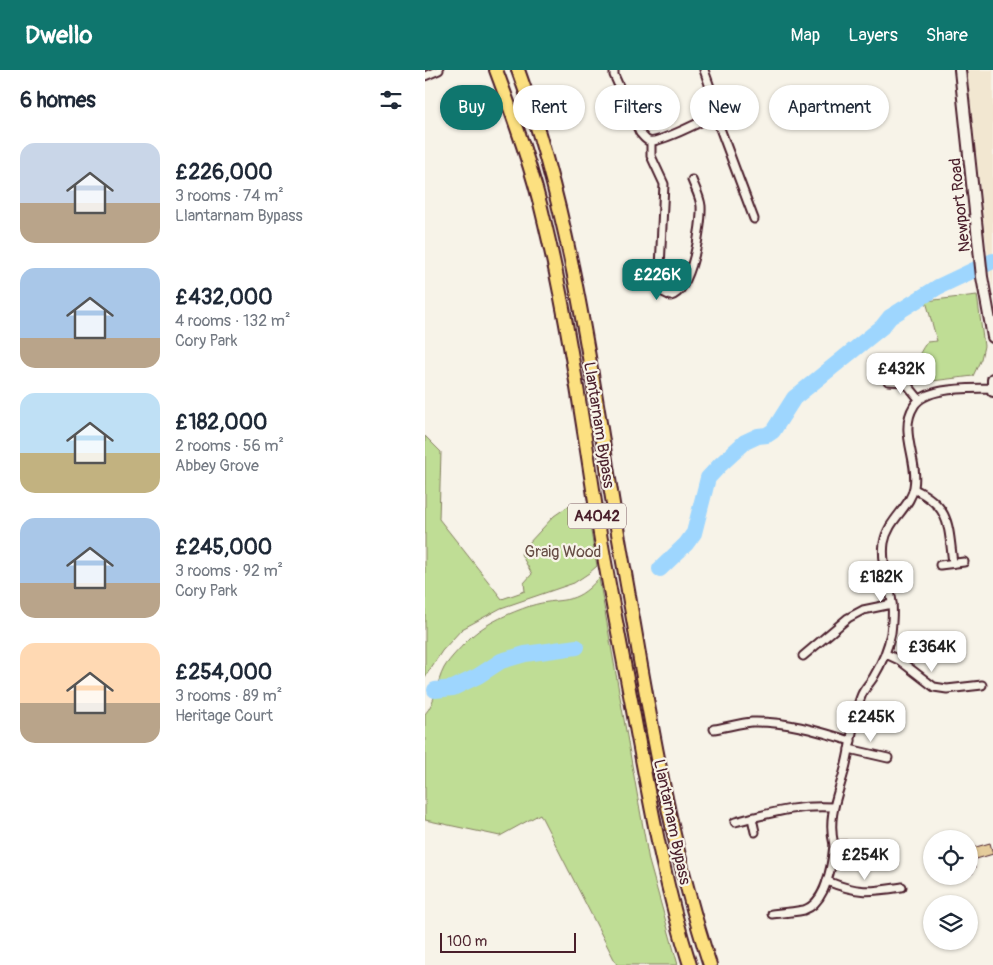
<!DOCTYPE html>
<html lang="en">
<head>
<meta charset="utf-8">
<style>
	:root { --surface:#fff; --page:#f6f6f7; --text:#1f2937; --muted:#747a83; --accent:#0f766e }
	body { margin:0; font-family:Pangolin,sans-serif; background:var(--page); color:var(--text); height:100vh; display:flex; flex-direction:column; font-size:19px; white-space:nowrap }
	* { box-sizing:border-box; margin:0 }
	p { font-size:16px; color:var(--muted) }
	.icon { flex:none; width:28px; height:28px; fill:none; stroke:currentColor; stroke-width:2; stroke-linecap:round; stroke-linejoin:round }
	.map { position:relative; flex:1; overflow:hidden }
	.side { display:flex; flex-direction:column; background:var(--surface); width:425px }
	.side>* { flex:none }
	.top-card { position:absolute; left:15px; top:15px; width:475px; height:45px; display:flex; gap:10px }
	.buttons { position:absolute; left:498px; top:760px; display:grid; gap:10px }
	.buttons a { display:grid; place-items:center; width:55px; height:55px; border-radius:50%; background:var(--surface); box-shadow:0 1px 4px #0004; font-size:25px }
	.scale { position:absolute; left:15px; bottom:12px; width:136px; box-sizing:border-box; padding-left:5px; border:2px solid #4a1f2b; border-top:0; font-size:14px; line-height:18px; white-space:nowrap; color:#4a1f2b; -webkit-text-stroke:4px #f7f3e8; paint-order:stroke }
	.price { position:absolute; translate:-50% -42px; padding:0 11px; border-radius:10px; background:#fff; color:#222; font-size:16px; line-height:32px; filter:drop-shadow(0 1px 2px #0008) }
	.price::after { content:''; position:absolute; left:50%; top:30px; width:15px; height:11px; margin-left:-8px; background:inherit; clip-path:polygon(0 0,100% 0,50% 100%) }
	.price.current { background:var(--accent); color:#fff }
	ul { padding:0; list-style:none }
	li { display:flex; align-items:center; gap:15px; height:125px; padding:0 20px }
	li span { display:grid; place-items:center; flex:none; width:140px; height:100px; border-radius:15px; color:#555 }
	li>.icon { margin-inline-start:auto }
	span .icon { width:60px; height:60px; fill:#fffc; stroke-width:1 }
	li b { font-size:21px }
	h2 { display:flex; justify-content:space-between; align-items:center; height:60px; padding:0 20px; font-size:21px }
	.chip { padding:0 18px; border-radius:22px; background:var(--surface); box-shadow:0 1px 4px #0004; font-size:18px; line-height:45px }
	.chip.current { background:var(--accent); color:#fff }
	header { display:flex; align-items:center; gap:30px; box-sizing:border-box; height:70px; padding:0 25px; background:var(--accent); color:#fff }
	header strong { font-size:24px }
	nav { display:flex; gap:28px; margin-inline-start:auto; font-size:18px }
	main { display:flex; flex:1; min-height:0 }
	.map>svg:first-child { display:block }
	.built { fill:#f2e7d1 }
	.green { fill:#bfdd95; stroke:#847e60 }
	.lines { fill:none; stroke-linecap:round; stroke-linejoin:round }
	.river { stroke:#9ed6fe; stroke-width:16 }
	.building { fill:#e5cc9b; stroke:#4a1f2b }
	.street-casing { stroke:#4a1f2b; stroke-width:11 }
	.secondary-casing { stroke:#4a1f2b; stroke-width:14 }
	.highway-casing { stroke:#4a1f2b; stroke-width:16 }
	.street { stroke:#f7f3e8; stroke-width:7 }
	.secondary { stroke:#f7f3e8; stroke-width:10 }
	.highway { stroke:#fce080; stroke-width:12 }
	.labels { text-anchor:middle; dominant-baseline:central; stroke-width:4.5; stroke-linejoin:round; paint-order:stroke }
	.shield { fill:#f7f3e8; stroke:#7e5f64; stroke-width:1 }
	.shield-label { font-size:15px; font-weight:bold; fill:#4a1f2b }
	.street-label { font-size:16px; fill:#4a1f2b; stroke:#f7f3e8 }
	.park-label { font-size:16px; fill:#674e46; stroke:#f7f3e8 }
</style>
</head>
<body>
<header>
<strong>Dwello</strong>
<nav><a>Map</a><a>Layers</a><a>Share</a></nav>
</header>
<main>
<section class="side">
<h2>6 homes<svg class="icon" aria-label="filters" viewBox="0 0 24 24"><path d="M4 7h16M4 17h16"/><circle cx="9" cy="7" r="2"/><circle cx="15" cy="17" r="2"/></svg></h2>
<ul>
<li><span style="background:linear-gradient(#c9d6e8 60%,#b9a48a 0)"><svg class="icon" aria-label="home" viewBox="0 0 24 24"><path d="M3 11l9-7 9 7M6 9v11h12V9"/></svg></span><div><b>£226,000</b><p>3 rooms · 74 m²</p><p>Llantarnam Bypass</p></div></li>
<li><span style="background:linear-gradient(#a9c7e8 70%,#b9a48a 0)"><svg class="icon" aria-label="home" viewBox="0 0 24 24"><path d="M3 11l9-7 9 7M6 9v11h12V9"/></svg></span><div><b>£432,000</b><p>4 rooms · 132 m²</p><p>Cory Park</p></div></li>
<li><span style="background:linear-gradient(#bfe0f5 60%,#c2b280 0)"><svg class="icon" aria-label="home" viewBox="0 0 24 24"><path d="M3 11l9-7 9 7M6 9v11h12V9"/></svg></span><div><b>£182,000</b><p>2 rooms · 56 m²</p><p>Abbey Grove</p></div></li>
<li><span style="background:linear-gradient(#a9c7e8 65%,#b9a48a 0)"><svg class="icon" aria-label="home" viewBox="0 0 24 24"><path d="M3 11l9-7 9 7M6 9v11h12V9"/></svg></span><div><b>£245,000</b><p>3 rooms · 92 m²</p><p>Cory Park</p></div></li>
<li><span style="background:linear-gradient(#ffd9b3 60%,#b9a48a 0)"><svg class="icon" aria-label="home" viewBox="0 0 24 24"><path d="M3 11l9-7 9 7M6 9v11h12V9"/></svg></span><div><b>£254,000</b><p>3 rooms · 89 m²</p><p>Heritage Court</p></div></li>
</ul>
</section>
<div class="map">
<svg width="568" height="895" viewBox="0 0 568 895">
	<rect width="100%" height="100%" fill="#f7f3e8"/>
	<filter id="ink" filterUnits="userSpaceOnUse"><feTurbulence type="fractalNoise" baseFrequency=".02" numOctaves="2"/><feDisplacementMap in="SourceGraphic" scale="10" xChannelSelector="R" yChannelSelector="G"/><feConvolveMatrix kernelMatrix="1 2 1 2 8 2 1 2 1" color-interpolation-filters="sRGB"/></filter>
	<g filter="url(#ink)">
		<polygon class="built" points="542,0 568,0 568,219 560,165"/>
		<g class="green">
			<path d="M552,225L559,276L556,289L548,306L491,313C490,295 491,287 502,272L512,271L501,231Z"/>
			<polygon points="0,366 16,382 14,449 77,529 100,521 99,513 107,504 96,484 102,475 129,446 142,437 161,433 172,496 164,503 149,513 76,538 37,559 17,581 0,607"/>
			<path d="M174,508L224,791L253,895H192L115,744L75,766L0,750V644C11,632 11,613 19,598C24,589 39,574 47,566C63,552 85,543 105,536C137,526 148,538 174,508Z"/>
		</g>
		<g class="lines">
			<g class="river">
				<polyline points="235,499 261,474 269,463 283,408 295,395 320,372 333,366 342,365 348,361 369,328 457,257 465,247 513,217 568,191"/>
				<polyline points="10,620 28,618 53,606 76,591 100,584 152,577"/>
			</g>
		</g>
		<polygon class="building" points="565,773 568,784 548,790 550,798 547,799 548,803 544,804 544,779"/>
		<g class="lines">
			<defs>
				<g id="street">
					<path d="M189,0V5L215,63C218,66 220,70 224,71C233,74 279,50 290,45"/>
					<polyline points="279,0 292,37 290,45 329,149"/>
					<polyline points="0,6 14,0"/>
					<path d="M226,72V86L239,114L235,198L238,222L246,226C267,221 277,155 276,136C275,127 270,118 267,110"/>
					<polyline points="463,311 480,312 494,329"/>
					<path d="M489,419C526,437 523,455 528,493"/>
					<polyline points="515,495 539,492"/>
					<polyline points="461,584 474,590 509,617 522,619 557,615"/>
					<polyline points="378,586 423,548 438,540 467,534"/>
					<path d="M289,659C302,657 315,653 327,652C361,651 393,661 426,671"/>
					<polyline points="424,679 463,688"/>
					<polyline points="327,748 330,762"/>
					<path d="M310,752C347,743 369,735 408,737"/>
					<path d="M447,775H409C401,743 416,720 422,690C427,668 428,645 437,624C440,618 444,614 448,608C457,593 463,580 466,563C467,554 468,542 467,533C465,513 456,493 459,473C463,449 486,437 489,417C494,390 473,361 489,336C501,316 545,319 567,318"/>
					<path d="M402,811C433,824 445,822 477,817"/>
					<path d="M347,844C357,843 369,842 379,840C401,833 407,795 409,775"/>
				</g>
				<g id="secondary">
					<polyline points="535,0 557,207 568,267"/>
					<polyline points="568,309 568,321"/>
				</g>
				<g id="highway">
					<path d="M71,0C90,51 108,101 120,154C144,254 158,356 174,458C185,524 199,591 211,657C226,737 240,817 265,895"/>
					<path d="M93,0C139,126 160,258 181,390C191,457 204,523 215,590C233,693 252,795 285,895"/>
				</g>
			</defs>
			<use href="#street" class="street-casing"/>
			<use href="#secondary" class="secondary-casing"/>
			<use href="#highway" class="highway-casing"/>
			<use href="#street" class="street"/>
			<use href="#secondary" class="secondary"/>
			<use href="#highway" class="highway"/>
		</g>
	</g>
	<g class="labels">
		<rect class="shield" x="143" y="433.5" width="58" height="25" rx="4"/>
		<g class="shield-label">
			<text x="172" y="446">A4042</text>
		</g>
		<g class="street-label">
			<text transform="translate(535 135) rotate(-96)">Newport Road</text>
			<text transform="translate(174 355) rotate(81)">Llantarnam Bypass</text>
			<text transform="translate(247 752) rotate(78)">Llantarnam Bypass</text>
		</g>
		<g class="park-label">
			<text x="138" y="482">Graig Wood</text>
		</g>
	</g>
</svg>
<div class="buttons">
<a><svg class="icon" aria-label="locate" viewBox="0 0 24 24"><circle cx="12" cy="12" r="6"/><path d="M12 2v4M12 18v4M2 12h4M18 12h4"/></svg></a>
<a><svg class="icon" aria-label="layers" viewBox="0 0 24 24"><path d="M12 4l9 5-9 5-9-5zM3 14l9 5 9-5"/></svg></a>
</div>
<div class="scale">100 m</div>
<b class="price current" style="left:232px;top:231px">£226K</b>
<b class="price" style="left:476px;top:325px">£432K</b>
<b class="price" style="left:456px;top:533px">£182K</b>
<b class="price" style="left:507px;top:603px">£364K</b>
<b class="price" style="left:446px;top:673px">£245K</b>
<b class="price" style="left:440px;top:811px">£254K</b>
<div class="top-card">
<a class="chip current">Buy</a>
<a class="chip">Rent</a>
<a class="chip">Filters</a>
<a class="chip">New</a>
<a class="chip">Apartment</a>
</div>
</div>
</main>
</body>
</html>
